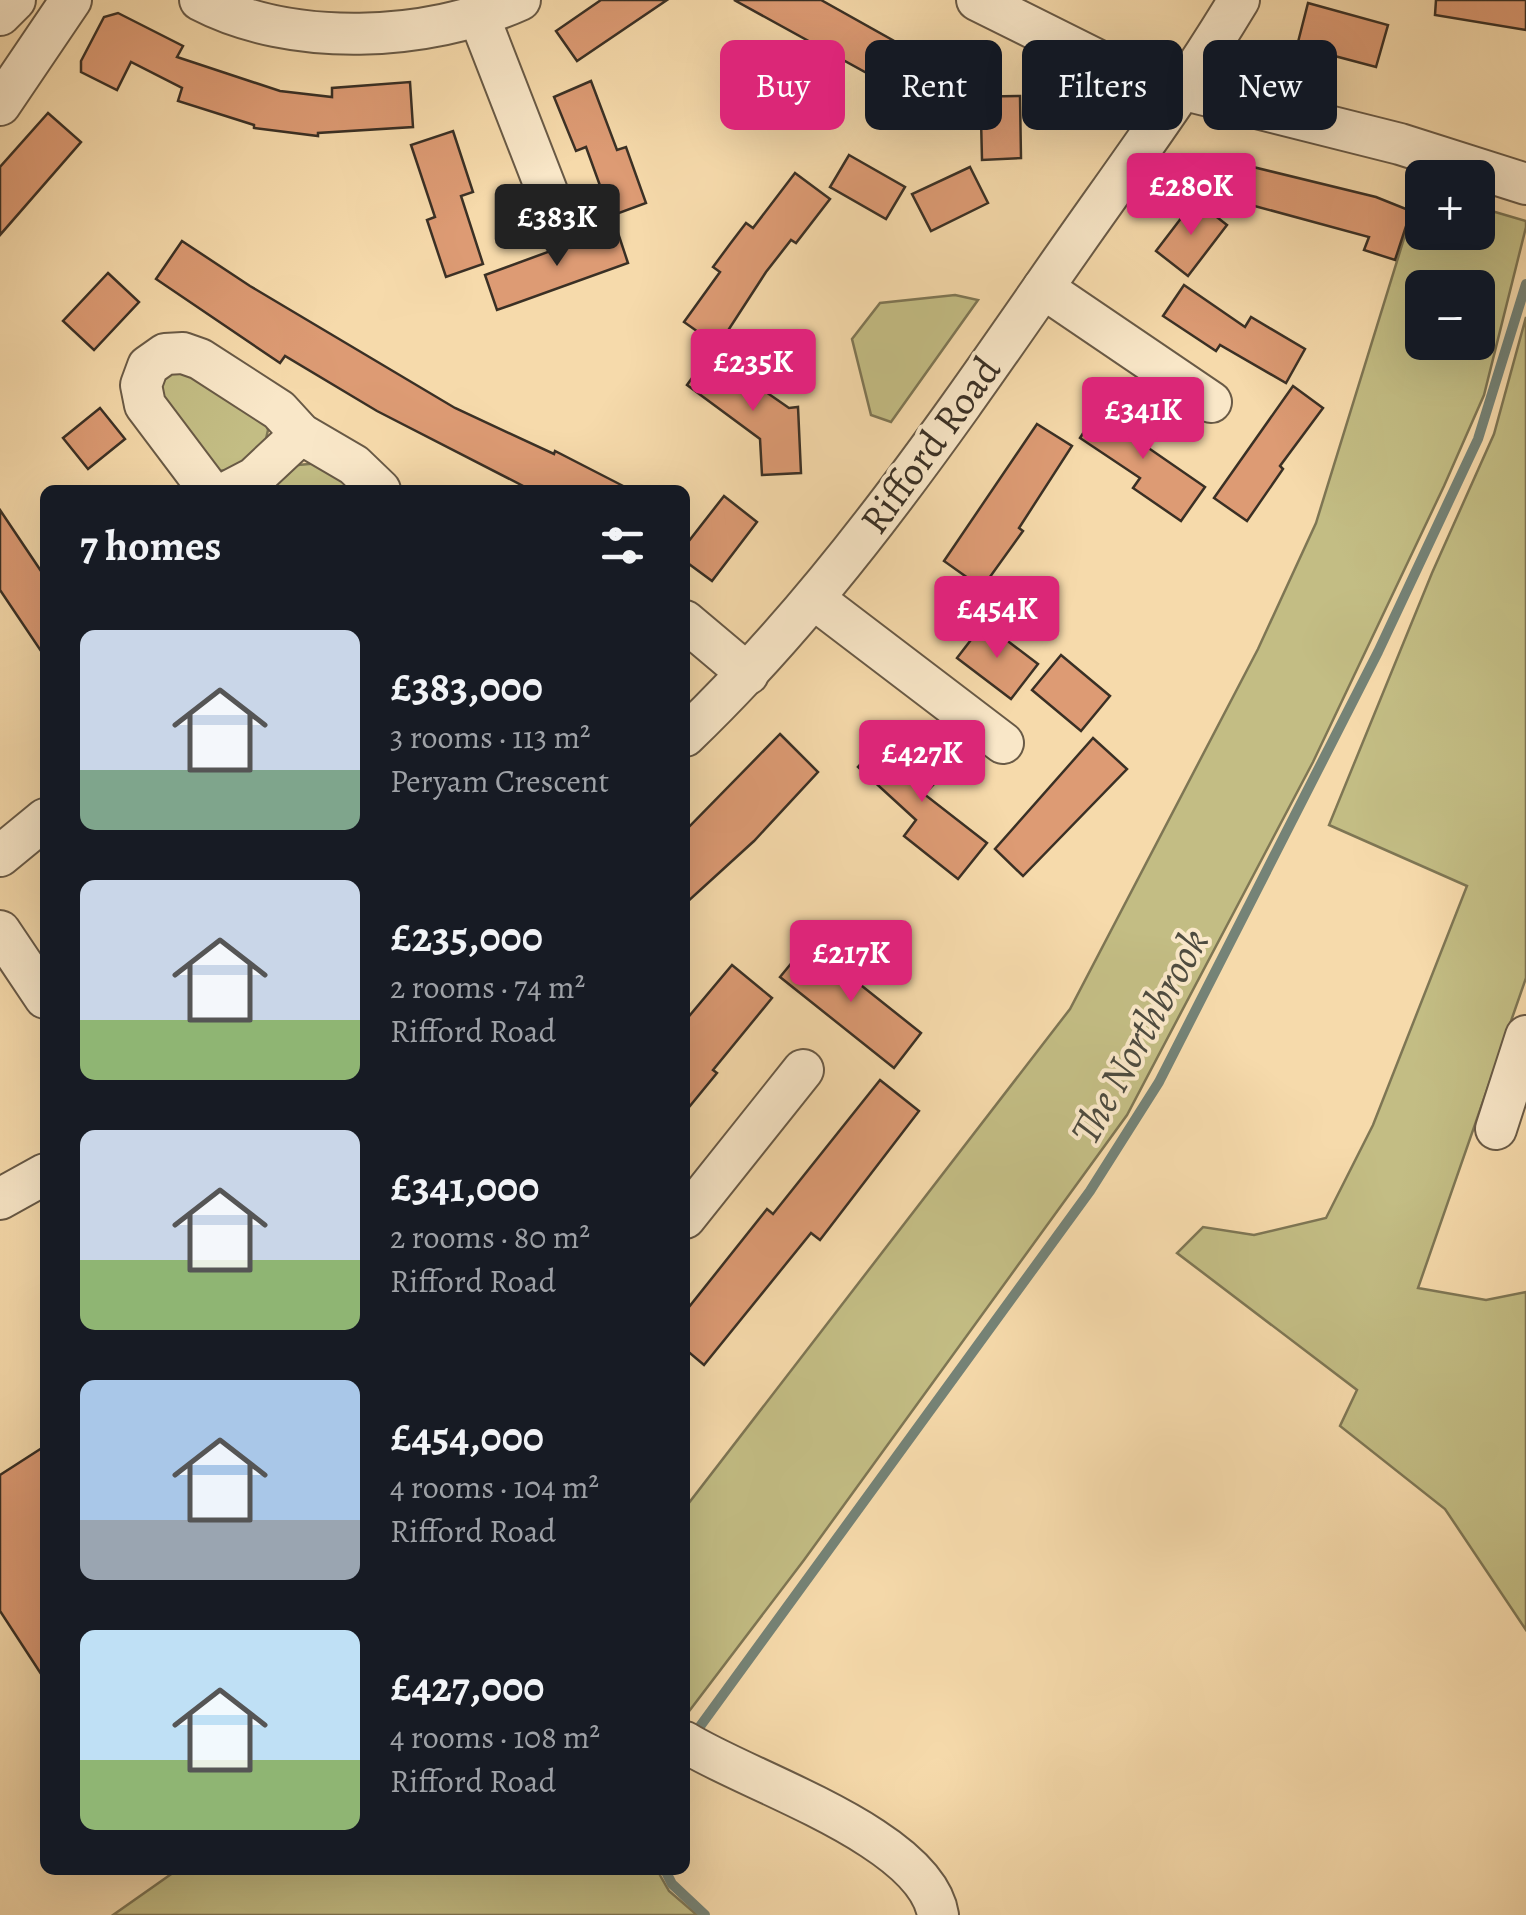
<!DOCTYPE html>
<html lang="en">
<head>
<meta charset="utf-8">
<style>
	:root { --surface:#171b24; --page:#20242c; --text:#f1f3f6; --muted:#9ea1a6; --accent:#db2777 }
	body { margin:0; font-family:Alegreya,serif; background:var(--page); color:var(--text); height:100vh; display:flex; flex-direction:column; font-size:38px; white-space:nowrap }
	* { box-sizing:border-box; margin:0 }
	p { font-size:32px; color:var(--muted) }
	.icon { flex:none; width:55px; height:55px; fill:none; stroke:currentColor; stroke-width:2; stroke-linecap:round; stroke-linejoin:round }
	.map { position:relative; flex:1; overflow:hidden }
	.sheet { position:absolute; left:40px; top:485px; width:650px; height:1390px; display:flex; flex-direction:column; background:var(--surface); border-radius:15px; box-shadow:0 10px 40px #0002 }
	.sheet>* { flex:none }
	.guide { position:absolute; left:720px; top:40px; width:655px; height:90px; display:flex; gap:20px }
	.tools { position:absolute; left:1405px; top:160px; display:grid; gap:20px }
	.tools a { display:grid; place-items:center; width:90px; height:90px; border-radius:15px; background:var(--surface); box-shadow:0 10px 40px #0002; font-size:50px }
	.price { position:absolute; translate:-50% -85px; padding:0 22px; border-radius:10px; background:var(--accent); color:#fff; font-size:32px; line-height:65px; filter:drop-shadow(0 2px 5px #0008) }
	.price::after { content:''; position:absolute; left:50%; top:60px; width:30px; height:22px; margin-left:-15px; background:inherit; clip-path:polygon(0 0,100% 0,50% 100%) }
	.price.selected { background:#222; color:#fff }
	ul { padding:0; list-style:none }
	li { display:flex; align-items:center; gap:30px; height:250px; padding:0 40px }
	li span { display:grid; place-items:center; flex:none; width:280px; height:200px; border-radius:15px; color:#555 }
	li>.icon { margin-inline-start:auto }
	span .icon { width:120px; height:120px; fill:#fffc; stroke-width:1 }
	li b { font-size:42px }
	h2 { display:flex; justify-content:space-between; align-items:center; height:120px; padding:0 40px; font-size:42px }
	.tag { padding:0 35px; border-radius:15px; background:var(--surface); box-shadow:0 10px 40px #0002; font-size:35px; line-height:90px }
	.tag.selected { background:var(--accent); color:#fff }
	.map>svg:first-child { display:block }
	.green { fill:#c3bd84; stroke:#7e7654; stroke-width:2.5; fill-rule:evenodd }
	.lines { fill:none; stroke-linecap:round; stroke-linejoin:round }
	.stream { stroke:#758377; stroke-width:10 }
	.building { fill:#dd9b74; stroke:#3a3025; stroke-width:2.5 }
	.minor-casing { stroke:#695a46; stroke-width:44 }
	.minor { stroke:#f9e7c8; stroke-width:40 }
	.labels { text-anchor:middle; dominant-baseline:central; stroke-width:8; stroke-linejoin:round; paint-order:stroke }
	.street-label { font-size:40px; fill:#3a3025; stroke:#f9e7c8 }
	.water-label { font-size:42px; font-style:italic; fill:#4e4c40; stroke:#f9e7c8 }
</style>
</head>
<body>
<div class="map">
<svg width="1526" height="1915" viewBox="0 0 1526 1915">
	<rect width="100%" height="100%" fill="#f6daab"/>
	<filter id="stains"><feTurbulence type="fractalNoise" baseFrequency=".002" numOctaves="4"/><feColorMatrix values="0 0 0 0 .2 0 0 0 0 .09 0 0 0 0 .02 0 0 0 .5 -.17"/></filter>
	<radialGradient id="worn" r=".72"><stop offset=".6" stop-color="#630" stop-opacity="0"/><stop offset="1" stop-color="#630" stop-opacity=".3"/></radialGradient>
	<g class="green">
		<path d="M1419,190L1422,191V232H1478V207L1526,221V227L1484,395L1444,486L1313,762L1127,1115L804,1560L690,1710L685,1706V1508L1070,1009L1258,649L1316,523ZM1422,288H1478V342H1422Z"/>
		<polygon points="955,295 978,300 891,422 871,415 852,339 880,303"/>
		<polygon points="1526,317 1526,978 1418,1288 1486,1300 1526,1292 1526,1630 1445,1509 1340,1426 1357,1390 1177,1253 1203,1227 1254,1235 1326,1218 1373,1125 1467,886 1329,825 1432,573 1494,434"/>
		<polygon points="190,367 262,410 268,430 264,448 236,470 214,471 157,388 172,371"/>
		<polygon points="320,463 356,490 258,490 298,465"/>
		<polygon points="177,1870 657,1870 669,1891 697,1915 113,1915"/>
	</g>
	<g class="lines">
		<g class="stream">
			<polyline points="693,1736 1090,1191 1159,1082 1378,652 1478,439 1526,284"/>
			<polyline points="665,1870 672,1884 705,1915"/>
		</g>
	</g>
	<g class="building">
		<polygon points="601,0 667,0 577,61 556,31"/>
		<polygon points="734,0 821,0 914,52 919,43 973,72 960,97 1020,96 1021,158 982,160 981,119 891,72 885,83"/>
		<polygon points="1436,0 1526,0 1526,30 1435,15"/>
		<polygon points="1308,3 1388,25 1376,67 1297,46"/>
		<polygon points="118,13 183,46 177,57 280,91 332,97 332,88 410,82 413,127 318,133 318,136 254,128 254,125 178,101 182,88 131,62 117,90 81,72 81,61 104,17"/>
		<polygon points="591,81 617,150 626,147 646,203 611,216 586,147 576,151 554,97"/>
		<polygon points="48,113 81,142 0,235 0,167"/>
		<polygon points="453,131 473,192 461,196 483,264 446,277 427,220 435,217 411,145"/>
		<polygon points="849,155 905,187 886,219 830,187"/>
		<polygon points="1249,166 1376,197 1411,211 1395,260 1364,250 1369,237 1240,202"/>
		<polygon points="970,167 988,203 931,231 912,194"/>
		<polygon points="795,173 830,199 796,243 791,240 766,272 718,346 684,322 720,272 713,267 730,244 746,223 753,228"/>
		<polygon points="1195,200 1227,225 1188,276 1156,251"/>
		<polygon points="616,227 628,263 497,310 485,275"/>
		<polygon points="182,241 250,286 455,408 554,454 555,451 631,490 531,490 377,411 285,356 280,363 156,279"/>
		<polygon points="108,273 139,302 94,350 63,321"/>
		<polygon points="1184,285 1245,327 1251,317 1305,349 1286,383 1220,345 1216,351 1163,316"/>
		<polygon points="710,353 789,408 798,407 801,473 762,475 760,439 687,385"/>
		<polygon points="1293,386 1323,408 1280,466 1283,469 1247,521 1214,498"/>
		<polygon points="1102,404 1153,438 1147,447 1205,487 1181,521 1133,488 1140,478 1080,438"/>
		<polygon points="100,408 125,439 88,469 63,438"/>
		<polygon points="1037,424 1072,446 1019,528 1023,531 982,588 944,561"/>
		<polygon points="724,496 757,522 712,581 685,561 685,546"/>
		<polygon points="0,510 45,577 45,657 0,590"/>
		<polygon points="984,623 1038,664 1011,699 957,658"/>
		<polygon points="1061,655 1110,696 1081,731 1032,690"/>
		<polygon points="890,731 941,777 924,794 987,843 958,879 904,836 916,820 858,767"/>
		<polygon points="780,734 818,772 754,841 685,904 685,831"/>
		<polygon points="1093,738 1127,769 1023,876 995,849"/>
		<polygon points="808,943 921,1033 894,1068 780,977"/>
		<polygon points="732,965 772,998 713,1070 717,1073 685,1112 685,1021"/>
		<polygon points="880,1080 919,1111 820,1240 811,1233 704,1365 685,1349 685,1312 767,1209 773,1214"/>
		<polygon points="45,1446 45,1680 0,1611 0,1475"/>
	</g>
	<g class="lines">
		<defs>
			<g id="minor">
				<path d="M200,0C292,48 427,42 520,0"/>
				<polyline points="977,0 1147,85 1185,90 1400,144 1526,184"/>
				<polyline points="478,14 548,194"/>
				<polyline points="0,15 15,0"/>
				<polyline points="0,105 71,0"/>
				<polyline points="1043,288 1211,402"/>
				<polyline points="209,490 145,405 141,385 148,366 165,354 183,353 200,359 279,410 301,434 354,465 380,490"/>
				<polyline points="231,490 254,478 301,434"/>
				<polyline points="814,599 1003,743"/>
				<polyline points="685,621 748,674"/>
				<path d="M685,736C824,603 934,445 1043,288C1109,192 1179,100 1239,0"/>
				<polyline points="0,856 45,819"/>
				<polyline points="0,931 45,998"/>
				<polyline points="1496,1129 1526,1036"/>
				<polyline points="0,1199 45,1174"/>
				<polyline points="685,1218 803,1070"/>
				<path d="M685,1742C747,1781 926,1837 938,1915"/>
			</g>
		</defs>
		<use href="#minor" class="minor-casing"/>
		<use href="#minor" class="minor"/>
	</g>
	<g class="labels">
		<g class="street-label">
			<text transform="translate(930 445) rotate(-54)">Rifford Road</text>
		</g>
		<g class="water-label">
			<text transform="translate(1139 1036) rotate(-61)">The Northbrook</text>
		</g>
	</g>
	<rect width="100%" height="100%" filter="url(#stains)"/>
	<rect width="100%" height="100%" fill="url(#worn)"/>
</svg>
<div class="tools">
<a>+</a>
<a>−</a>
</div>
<b class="price" style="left:1191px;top:238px">£280K</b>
<b class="price selected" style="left:557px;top:269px">£383K</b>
<b class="price" style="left:753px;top:414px">£235K</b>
<b class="price" style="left:1143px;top:462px">£341K</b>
<b class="price" style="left:997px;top:661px">£454K</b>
<b class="price" style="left:922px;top:805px">£427K</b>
<b class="price" style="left:851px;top:1005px">£217K</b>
<div class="guide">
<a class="tag selected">Buy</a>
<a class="tag">Rent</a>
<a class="tag">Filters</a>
<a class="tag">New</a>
</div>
<section class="sheet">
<h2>7 homes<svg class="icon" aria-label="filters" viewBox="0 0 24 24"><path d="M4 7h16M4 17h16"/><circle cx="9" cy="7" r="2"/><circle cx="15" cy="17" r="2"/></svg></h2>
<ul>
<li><span style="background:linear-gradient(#c9d6e8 70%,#7fa58c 0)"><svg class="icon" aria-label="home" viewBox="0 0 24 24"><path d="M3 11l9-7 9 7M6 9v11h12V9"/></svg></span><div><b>£383,000</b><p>3 rooms · 113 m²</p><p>Peryam Crescent</p></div></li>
<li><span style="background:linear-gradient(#c9d6e8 70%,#8fb573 0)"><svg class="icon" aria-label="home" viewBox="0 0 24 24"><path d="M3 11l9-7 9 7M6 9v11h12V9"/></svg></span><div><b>£235,000</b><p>2 rooms · 74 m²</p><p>Rifford Road</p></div></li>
<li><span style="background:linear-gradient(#c9d6e8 65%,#8fb573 0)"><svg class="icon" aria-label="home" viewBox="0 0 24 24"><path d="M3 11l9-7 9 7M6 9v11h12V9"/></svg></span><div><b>£341,000</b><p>2 rooms · 80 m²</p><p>Rifford Road</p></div></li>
<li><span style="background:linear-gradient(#a9c7e8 70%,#9aa5b1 0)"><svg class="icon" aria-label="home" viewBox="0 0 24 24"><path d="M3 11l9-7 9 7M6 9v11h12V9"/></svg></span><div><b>£454,000</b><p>4 rooms · 104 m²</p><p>Rifford Road</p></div></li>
<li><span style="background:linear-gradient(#bfe0f5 65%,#8fb573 0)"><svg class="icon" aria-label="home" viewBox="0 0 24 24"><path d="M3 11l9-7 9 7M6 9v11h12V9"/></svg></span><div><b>£427,000</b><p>4 rooms · 108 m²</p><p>Rifford Road</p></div></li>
</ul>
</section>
</div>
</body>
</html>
